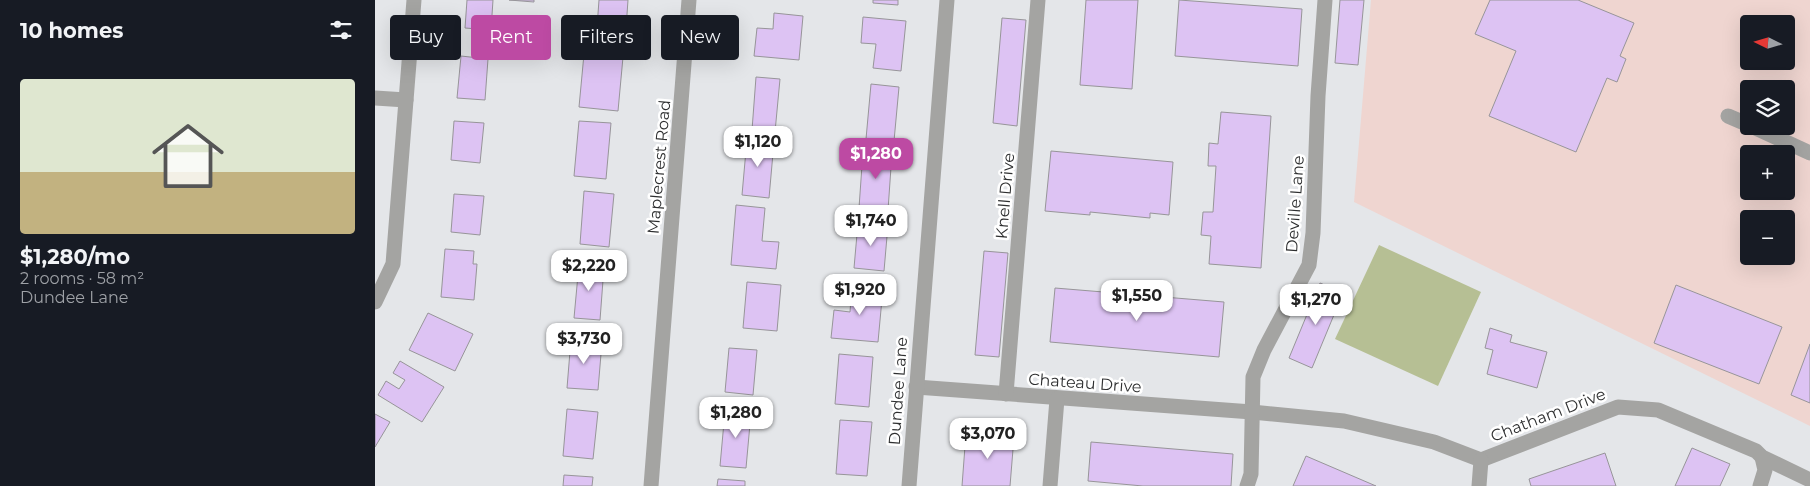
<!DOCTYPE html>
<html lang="en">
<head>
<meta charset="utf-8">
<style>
	:root { --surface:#171b24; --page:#242831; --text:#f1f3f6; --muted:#9ea1a6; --accent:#bd4aa3 }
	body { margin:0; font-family:Montserrat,sans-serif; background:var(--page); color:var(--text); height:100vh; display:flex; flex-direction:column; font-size:19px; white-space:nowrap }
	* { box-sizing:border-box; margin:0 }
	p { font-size:16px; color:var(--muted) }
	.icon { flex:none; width:28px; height:28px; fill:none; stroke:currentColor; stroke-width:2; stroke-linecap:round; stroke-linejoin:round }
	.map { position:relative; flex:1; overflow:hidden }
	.drawer { display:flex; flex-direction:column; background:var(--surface); width:375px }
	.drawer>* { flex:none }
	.banner { position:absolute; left:15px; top:15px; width:475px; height:45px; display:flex; gap:10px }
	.needle { width:32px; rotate:275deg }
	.tools { position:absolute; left:1365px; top:15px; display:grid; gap:10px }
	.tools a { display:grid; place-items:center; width:55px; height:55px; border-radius:5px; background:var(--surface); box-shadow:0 5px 20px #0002; font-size:25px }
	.price { position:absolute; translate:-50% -42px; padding:0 11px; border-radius:10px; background:#fff; color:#222; font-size:16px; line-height:32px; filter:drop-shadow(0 1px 2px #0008) }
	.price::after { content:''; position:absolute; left:50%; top:30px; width:15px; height:11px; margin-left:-8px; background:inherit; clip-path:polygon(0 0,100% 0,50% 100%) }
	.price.on { background:var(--accent); color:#fff }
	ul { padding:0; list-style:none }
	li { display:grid; align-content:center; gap:10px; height:265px; padding:0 20px }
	li span { display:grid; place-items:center; height:155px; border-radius:5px; color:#555 }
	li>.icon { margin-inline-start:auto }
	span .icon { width:90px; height:90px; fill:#fffc; stroke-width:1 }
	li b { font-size:21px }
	h2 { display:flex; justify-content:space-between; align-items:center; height:60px; padding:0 20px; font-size:21px }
	.tag { padding:0 18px; border-radius:5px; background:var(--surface); box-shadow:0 5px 20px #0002; font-size:18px; line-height:45px }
	.tag.on { background:var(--accent); color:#fff }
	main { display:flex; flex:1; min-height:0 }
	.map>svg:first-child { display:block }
	.commercial { fill:#efd5d0; fill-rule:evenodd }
	.pitch { fill:#b6bf94 }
	.building { fill:#ddc3f3; stroke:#979599 }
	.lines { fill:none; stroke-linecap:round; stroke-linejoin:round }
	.minor { stroke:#a4a4a2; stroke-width:15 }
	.labels { text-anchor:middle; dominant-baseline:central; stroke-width:5; stroke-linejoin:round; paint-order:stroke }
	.street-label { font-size:16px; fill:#2e2f30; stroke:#fff }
</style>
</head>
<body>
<main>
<section class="drawer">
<h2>10 homes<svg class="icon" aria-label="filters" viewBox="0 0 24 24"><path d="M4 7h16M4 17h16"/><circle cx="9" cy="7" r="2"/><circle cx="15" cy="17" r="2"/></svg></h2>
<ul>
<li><span style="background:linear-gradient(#dfe7d0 60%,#c2b280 0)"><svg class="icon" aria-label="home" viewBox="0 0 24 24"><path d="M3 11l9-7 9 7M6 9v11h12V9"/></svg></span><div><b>$1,280/mo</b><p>2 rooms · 58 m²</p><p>Dundee Lane</p></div></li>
</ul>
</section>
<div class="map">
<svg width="1435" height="486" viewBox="0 0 1435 486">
	<rect width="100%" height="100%" fill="#e4e6e9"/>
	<path class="commercial" d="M996,0H1435V426L979,202ZM1374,24H1411V61H1374ZM1374,89H1411V126H1374ZM1374,154H1411V191H1374ZM1374,219H1411V256H1374Z"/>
	<polygon class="pitch" points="1004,245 1106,292 1063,386 960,339"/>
	<g class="building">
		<polygon points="92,0 118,0 116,30 90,28"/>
		<polygon points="134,0 159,0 159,2"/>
		<polygon points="224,0 253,0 250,43 221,41"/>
		<polygon points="498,0 523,0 523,5 498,3"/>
		<polygon points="711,0 763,0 757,89 705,85"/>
		<polygon points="804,0 927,9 923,66 800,56"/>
		<polygon points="965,0 989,0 983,65 960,63"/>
		<polygon points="1115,0 1203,0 1259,23 1245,56 1251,59 1242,82 1232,78 1201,152 1114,116 1141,51 1100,34"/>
		<polygon points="399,13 428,16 424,60 379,56 382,28 398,29"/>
		<polygon points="488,17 531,21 526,71 498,68 501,44 486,43"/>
		<polygon points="627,18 651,20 642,126 618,123"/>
		<polygon points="209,54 248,57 243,111 204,107"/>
		<polygon points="86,56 113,59 110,100 82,98"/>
		<polygon points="381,77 405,79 400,132 377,130"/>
		<polygon points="496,84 524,87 519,141 491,139"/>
		<polygon points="846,112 896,116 886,268 834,264 836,236 826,235 828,212 838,212 841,166 833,166 834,143 843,144"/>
		<polygon points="79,121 109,123 105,163 76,160"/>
		<polygon points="204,121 236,123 231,179 199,176"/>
		<polygon points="372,139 399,142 394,198 367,195"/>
		<polygon points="488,151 517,153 513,210 484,208"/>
		<polygon points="676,151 798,162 794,215 775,213 775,218 715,212 715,215 670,211"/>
		<polygon points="209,191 239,194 234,247 205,244"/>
		<polygon points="79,194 109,196 105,235 76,232"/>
		<polygon points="361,205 390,208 387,241 404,242 401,269 356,265"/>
		<polygon points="483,223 513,225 509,271 479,268"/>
		<polygon points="70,249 99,251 98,264 102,264 99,300 66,297"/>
		<polygon points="609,251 633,253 624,357 600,355"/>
		<polygon points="204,264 229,267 225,320 199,318"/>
		<polygon points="372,282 406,285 402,331 368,328"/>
		<polygon points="945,283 968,293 937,368 914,358"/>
		<polygon points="477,285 508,288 503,342 456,338 459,310 475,312"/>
		<polygon points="1301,285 1407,327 1384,384 1279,343"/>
		<polygon points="680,288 849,302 844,357 675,342"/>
		<polygon points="53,313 98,334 80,371 34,350"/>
		<polygon points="1115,328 1137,335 1135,342 1172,352 1162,388 1112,374 1118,350 1110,348"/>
		<polygon points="196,339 227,342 223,390 192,388"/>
		<polygon points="1435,344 1435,403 1416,395"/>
		<polygon points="354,348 382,350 378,395 350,392"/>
		<polygon points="464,354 498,357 494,407 460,404"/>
		<polygon points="25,361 69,387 47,422 3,395 11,381 24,389 30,380 18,373"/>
		<polygon points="192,409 223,412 218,459 188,456"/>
		<polygon points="350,411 376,413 371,468 345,466"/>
		<polygon points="0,414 15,422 0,447"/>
		<polygon points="465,420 497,422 492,476 461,474"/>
		<polygon points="591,433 639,437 635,486 587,486"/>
		<polygon points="716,442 858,454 856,486 768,486 713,481"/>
		<polygon points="1317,448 1355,464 1345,486 1300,486"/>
		<polygon points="1230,453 1241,486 1156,486 1154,479"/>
		<polygon points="931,456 1001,486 918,486"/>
		<polygon points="189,475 218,477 217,486 188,486"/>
		<polygon points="343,479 370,481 370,486 342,486"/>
	</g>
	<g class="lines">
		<g class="minor">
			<polyline points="0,98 31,100"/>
			<polyline points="1353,116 1374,125"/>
			<polyline points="1376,126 1435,153"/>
			<polyline points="0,302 18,264 39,0"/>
			<polyline points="541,387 877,412 969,421 1059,442 1106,460 1243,407 1283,410 1381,451 1387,457 1435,480"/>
			<polyline points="631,394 663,0"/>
			<polyline points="276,486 314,0"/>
			<polyline points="534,486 572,0"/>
			<polyline points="675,486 682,399"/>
			<polyline points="872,486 876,474 878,377 889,350 934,265 938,233 943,96 950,0"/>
			<polyline points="1104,486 1106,460"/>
			<polyline points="1385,486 1390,470 1387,457"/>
		</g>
	</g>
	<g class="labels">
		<g class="street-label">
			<text transform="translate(284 167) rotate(-85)">Maplecrest Road</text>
			<text transform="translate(630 196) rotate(-85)">Knell Drive</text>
			<text transform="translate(920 204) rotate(-86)">Deville Lane</text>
			<text transform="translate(710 383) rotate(4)">Chateau Drive</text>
			<text transform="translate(523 391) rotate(-86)">Dundee Lane</text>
			<text transform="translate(1173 415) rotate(-21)">Chatham Drive</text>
		</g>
	</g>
</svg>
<div class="tools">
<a><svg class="needle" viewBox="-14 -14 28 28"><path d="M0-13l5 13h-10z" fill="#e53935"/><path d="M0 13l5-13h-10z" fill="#9ea1a6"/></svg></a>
<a><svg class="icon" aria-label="layers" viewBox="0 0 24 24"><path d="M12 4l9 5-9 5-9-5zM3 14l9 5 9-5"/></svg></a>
<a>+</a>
<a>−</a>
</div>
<b class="price" style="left:383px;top:168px">$1,120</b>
<b class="price on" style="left:501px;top:180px">$1,280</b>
<b class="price" style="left:496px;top:247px">$1,740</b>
<b class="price" style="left:214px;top:292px">$2,220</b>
<b class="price" style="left:485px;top:316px">$1,920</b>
<b class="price" style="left:762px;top:322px">$1,550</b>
<b class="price" style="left:941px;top:326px">$1,270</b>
<b class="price" style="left:209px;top:365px">$3,730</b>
<b class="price" style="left:361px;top:439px">$1,280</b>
<b class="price" style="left:613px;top:460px">$3,070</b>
<div class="banner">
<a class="tag">Buy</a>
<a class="tag on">Rent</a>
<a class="tag">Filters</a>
<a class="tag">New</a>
</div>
</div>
</main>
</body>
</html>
